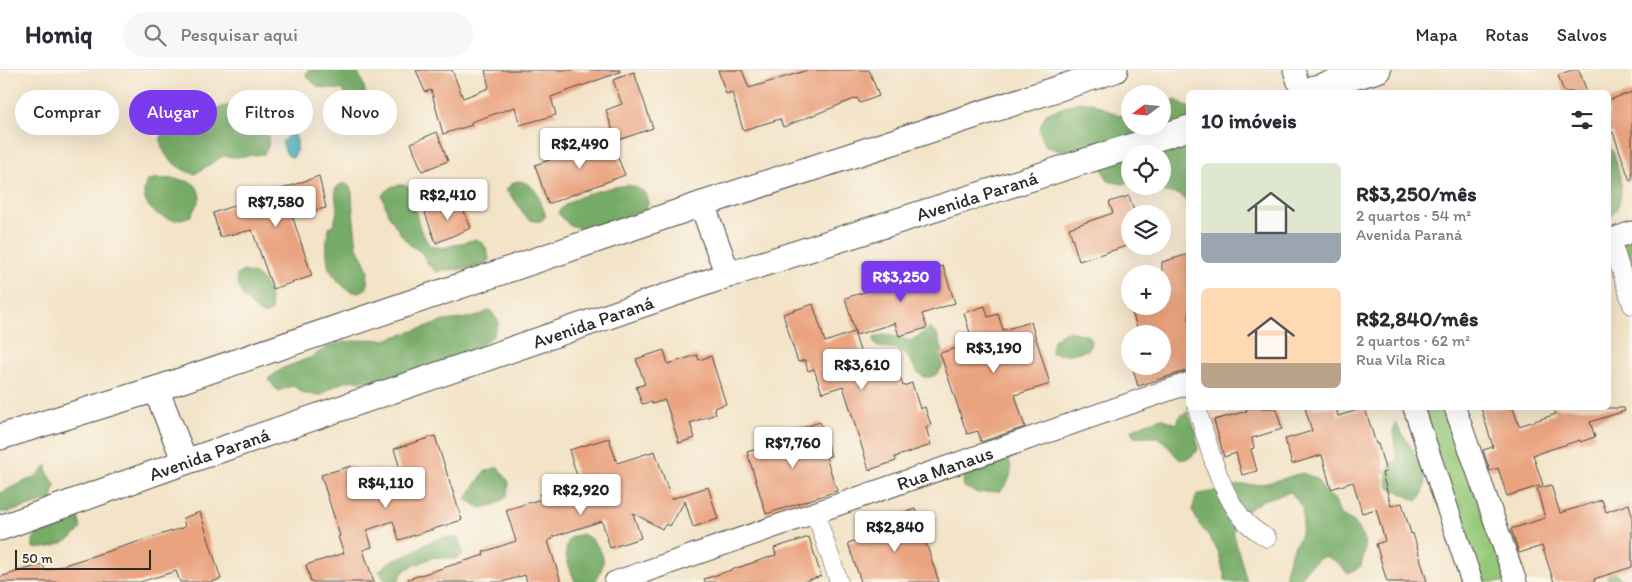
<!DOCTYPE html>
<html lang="pt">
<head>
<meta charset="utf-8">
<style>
	:root { --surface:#fff; --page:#f7f7f7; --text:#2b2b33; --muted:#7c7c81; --line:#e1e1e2; --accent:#7c3aed }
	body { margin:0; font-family:Itim,sans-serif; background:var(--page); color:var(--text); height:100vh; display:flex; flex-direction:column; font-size:19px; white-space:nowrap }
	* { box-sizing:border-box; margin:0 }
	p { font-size:16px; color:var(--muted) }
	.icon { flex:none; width:28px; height:28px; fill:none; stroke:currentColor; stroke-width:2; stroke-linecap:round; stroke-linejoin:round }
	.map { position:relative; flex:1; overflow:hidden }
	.panel { position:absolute; left:1186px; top:20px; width:425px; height:320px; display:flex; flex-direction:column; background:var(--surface); border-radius:8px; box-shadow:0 5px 20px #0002 }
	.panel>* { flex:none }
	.hud { position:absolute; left:15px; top:20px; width:475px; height:45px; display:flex; gap:10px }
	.needle { width:32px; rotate:254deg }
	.controls { position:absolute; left:1121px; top:15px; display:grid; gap:10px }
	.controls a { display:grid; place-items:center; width:50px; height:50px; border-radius:50%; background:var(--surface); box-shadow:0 5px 20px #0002; font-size:25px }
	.scale { position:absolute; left:15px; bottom:12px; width:136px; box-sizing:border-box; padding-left:5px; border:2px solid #2b2b2b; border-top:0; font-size:14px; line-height:18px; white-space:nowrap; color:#2b2b2b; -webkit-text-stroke:4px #fbf7ec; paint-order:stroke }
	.price { position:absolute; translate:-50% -42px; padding:0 11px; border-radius:5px; background:#fff; color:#222; font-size:16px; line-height:32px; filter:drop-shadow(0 1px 2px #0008) }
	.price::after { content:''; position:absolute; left:50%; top:30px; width:15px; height:11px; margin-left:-8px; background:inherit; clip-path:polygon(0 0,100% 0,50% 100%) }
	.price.current { background:var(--accent); color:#fff }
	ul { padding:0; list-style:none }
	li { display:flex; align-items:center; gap:15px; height:125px; padding:0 15px }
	li span { display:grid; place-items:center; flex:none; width:140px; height:100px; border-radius:8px; color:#555 }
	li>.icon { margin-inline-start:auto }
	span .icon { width:60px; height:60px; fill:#fffc; stroke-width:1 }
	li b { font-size:21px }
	h2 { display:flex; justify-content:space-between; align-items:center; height:60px; padding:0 15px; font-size:21px }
	.pill { padding:0 18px; border-radius:22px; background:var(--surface); box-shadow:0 5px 20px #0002; font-size:18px; line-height:45px }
	.pill.current { background:var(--accent); color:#fff }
	header { display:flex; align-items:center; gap:30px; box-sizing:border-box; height:70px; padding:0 25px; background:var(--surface); border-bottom:1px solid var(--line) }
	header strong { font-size:24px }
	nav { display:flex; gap:28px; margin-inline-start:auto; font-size:18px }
	.search { width:350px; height:45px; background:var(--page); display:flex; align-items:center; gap:12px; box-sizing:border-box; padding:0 18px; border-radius:28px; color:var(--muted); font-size:19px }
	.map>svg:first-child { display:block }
	.green { fill:#94c777; stroke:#607951 }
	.forest { fill:#77ac68; stroke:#516c4a }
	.water { fill:#3aaab7; stroke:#326a71 }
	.building { fill:#eaa37f }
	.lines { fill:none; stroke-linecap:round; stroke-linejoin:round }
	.minor-casing { stroke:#494742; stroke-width:19 }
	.tertiary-casing { stroke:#494742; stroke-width:23 }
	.secondary-casing { stroke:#494742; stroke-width:27 }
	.minor { stroke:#fff; stroke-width:18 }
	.tertiary { stroke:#fff; stroke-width:21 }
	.secondary { stroke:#fff; stroke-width:25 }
	.labels { text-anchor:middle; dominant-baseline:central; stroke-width:4.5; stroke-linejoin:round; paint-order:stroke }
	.street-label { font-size:19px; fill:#2b2b2b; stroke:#fbf7ec }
</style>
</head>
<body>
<header>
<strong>Homiq</strong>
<div class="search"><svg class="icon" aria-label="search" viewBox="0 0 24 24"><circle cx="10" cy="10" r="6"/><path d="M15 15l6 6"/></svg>Pesquisar aqui</div>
<nav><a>Mapa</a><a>Rotas</a><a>Salvos</a></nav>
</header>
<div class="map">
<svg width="1632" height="512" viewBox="0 0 1632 512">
	<rect width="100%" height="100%" fill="#fbf7ec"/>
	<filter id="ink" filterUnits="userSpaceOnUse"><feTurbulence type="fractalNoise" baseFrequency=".02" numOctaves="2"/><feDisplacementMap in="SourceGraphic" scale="10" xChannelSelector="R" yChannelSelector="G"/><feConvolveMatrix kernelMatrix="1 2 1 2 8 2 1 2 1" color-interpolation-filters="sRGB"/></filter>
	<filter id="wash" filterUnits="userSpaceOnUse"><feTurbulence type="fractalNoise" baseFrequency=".0096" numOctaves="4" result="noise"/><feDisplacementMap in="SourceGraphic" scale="20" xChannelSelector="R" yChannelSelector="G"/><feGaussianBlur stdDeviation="1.12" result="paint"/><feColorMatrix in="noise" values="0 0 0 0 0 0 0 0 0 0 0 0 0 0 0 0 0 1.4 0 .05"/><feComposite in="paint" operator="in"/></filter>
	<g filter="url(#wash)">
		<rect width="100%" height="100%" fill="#f3e3c7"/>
		<polygon class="green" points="1419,338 1443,338 1507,512 1482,512"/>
		<g class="forest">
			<path d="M308,0H356C365,12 367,27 366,41L349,31L343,20L318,17L306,6Z"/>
			<polygon points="1176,30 1189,37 1189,135 1181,125 1150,119 1146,116 1162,116 1162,84 1130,84 1130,112 1123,114 1108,111 1101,97 1104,81 1073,79 1059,81 1045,75 1039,59 1046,44 1075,33 1090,32 1118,45 1130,45 1130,56 1162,56 1163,32"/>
			<path d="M239,31C262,33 267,44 268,65C269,73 269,77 264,84L237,87L223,86L195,104C176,100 151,78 165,58Z"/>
			<path d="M1609,77C1616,83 1616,91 1618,99C1623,118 1623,135 1609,149Z"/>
			<path d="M153,109C162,108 190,108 196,116C199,120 199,124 200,128L191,146C186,147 180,150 175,150C156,148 136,132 147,111Z"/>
			<path d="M520,111C539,116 539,130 546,146L541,151C528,152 525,147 519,136C516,131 510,125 505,120L514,112Z"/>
			<path d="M345,113L350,117L352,123L353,142L357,177L368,200L367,218C353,228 344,218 335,207C332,203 328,199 328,194C326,182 326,170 329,158L334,155L337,141L335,120L339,115Z"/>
			<path d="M398,115H405L410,119L420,159L430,176L443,178L476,169C485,173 488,180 489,190C478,203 453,197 436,202L428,194L421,182L410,175L402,166L388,144L382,125L391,117Z"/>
			<path d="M628,115C641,118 655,126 645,140L587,161L568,154L558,143C567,126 610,117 628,115Z"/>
			<polygon points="1632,166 1632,194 1629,198 1617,175"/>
			<path d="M243,201C248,202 254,203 258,206C266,212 273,233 271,242L264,245C250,236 236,223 237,205Z"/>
			<path d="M490,240L499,252L493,266L468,285L378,313C354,308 341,309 322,325L306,324L293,316L278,321L268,309L283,298L312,287L327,277L345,272L369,269L385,270L444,251L475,247Z"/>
			<path d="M931,258L933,262L937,264C942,277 950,298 933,306C917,313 914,291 905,284C900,281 896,278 890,278C882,277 873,280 874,268L886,264L910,271Z"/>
			<path d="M1069,261L1089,266L1091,273L1088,280L1066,285L1051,283C1051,271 1058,263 1069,261Z"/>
			<path d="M1188,342L1196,362L1198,380C1192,387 1188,390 1179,389L1164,372L1157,367H1134L1131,360L1146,353L1162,348L1176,354L1181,345Z"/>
			<path d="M1395,353C1407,372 1440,410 1417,431C1406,427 1401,421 1389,418C1385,404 1386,398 1397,389L1393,362Z"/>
			<path d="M1008,385C1013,402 1012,407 1001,421L978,423L964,417L963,410L966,400Z"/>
			<polygon points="47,395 47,402 55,414 52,429 10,442 0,442 0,423 36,406"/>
			<polygon points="498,397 509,412 507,427 494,435 480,438 466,429 484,402"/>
			<path d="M1302,403L1316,408L1324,421L1335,430L1340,444L1354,452L1364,467L1365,481L1361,496L1348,504L1337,492L1324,486C1314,492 1303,500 1300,512H1285L1287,495L1292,480L1300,467L1303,452L1302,437L1291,422L1263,430L1237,447L1233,462L1247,512H1226L1218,481L1210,468L1199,454L1192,440L1197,424C1213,423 1224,417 1239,415C1245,414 1250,415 1255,415C1271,413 1287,407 1302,403Z"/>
			<path d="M77,442L81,458C73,472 49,480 33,478V470L37,463L55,447Z"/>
			<path d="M582,464C592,467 605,481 603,493C602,500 598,506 595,512H575C570,497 560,481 571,467Z"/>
			<polygon points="444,467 459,468 463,484 456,489 434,487 406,499 401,505 398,512 387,512 379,501 391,491 406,486 425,474"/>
			<polygon points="1614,502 1625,512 1608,512 1607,505"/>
		</g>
		<path class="water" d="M289,63L295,65C299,74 298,79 293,88L287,85L282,73Z"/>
		<g id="blocks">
			<g class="building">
				<polygon points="416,0 452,0 463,28 489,18 485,0 620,0 620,2 551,27 556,45 520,55 515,37 471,52 472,55 443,64 431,20 425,22"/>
				<polygon points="718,0 742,0 749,18 808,0 869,0 879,26 860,33 857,28 783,57 780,49 743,60 732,22 726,24"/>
				<polygon points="1572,0 1579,0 1587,22 1564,22 1558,5"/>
				<polygon points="634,2 653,58 616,71 606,40 622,34 613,10"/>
				<polygon points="1632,22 1632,110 1630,111 1613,62 1609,64 1609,30"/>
				<polygon points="437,62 448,91 422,101 411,73"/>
				<polygon points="608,64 625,105 548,134 535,95 583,78 581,75"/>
				<polygon points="319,106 326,138 292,145 312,206 273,219 252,160 220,167 213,143"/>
				<polygon points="1129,126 1135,144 1130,144 1130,175 1079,191 1069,158 1113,143 1109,132"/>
				<polygon points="459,129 471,158 436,173 425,143"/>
				<polygon points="1189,184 1189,300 1138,316 1132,296 1162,296 1162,264 1139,264 1130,236 1162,236 1162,192"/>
				<polygon points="943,196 955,233 922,244 927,258 899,266 895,253 856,265 845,228 914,207 913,205"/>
				<polygon points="813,234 825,272 854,262 868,306 897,297 903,316 912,313 920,339 925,337 931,355 926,357 931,375 895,387 896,391 869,400 843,316 822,323 814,299 808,301 805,290 798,292 795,283 783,244"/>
				<polygon points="985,236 988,247 998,244 1003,260 1031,252 1050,314 1015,325 1025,357 981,372 978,361 967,364 940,283 973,273 964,243"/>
				<polygon points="664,280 668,294 697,285 699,290 711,286 726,334 714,338 716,344 690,353 695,368 679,373 665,330 652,334 651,332 642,334 636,317 645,314 636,289"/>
				<polygon points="1246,338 1276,338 1282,359 1252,368 1254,378 1251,379 1257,401 1242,405 1236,383 1224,387 1214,350 1247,341"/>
				<polygon points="1305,338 1336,338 1338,346 1365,338 1376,374 1378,374 1386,402 1382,403 1391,436 1402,433 1411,464 1413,463 1427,512 1387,512 1376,474 1385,471 1376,439 1362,443 1353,412 1331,419 1322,385 1292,394 1285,369 1312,361"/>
				<polygon points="1481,338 1513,338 1519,356 1556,344 1554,338 1624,338 1625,341 1590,352 1595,367 1580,372 1580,370 1533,385 1543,415 1507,426 1498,398 1490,401 1483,380 1493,377"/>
				<polygon points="820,352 831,386 826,387 837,421 766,444 747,382 782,371 780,365"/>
				<polygon points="435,366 462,450 399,470 393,451 367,460 372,477 363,480 374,512 311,512 306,495 344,483 338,467 340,466 321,405 351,396 354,408 363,405 369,425 405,414 394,379"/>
				<polygon points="609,368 617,393 655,381 671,429 708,417 718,449 693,457 685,431 670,456 666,454 662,459 633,443 641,468 610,478 602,451 552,467 553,469 548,471 561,512 527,512 525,505 502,512 409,512 408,509 484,485 483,482 516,471 506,440 541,429 539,424 579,412 569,380"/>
				<polygon points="1551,415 1560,443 1602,430 1606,442 1629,434 1632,445 1632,497 1594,509 1595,512 1554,512 1542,476 1519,483 1511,459 1545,448 1537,419"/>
				<polygon points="915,439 939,512 861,512 848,473 893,458 889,447"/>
				<polygon points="200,442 221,509 212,512 180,512 176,501 140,512 0,512 0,507 43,494 45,501 185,457 183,448"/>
				<polygon points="809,467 821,506 803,512 705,512 704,509 776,485 774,478"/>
			</g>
		</g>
	</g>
	<g filter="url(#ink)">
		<use href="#blocks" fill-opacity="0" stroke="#494742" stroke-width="1"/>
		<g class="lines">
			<defs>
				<g id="minor">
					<polyline points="1611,169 1632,235"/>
					<path d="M1197,338C1208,373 1221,429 1248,454C1254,460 1261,464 1267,468"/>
					<polyline points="815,442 839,512"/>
				</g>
				<g id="tertiary">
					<polyline points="1294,0 1301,22"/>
					<polyline points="1609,170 1632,162"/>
					<polyline points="1414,338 1472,512"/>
					<polyline points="1455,338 1516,512"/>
					<path id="s1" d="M615,512L1189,313"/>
				</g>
				<g id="secondary">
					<polyline points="1301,22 1378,0"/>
					<polyline points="702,134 728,205"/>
					<polyline points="156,319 185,392"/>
					<polyline points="0,367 156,319 702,134 1115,0"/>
					<path id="s2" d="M0,458L185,392L728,205L1189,58"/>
				</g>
			</defs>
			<use href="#minor" class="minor-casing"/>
			<use href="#tertiary" class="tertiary-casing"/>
			<use href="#secondary" class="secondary-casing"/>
			<use href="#minor" class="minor"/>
			<use href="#tertiary" class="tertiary"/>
			<use href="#secondary" class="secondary"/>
		</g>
	</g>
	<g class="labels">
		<g class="street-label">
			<text stroke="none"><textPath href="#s2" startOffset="1032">Avenida Paraná</textPath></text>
			<text stroke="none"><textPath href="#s2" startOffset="628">Avenida Paraná</textPath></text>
			<text stroke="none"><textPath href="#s2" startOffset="222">Avenida Paraná</textPath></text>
			<text stroke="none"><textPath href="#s1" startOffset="349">Rua Manaus</textPath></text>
		</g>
	</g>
</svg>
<div class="controls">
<a><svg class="needle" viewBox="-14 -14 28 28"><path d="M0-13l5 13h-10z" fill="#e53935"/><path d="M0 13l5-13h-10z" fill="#7c7c81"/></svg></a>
<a><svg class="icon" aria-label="locate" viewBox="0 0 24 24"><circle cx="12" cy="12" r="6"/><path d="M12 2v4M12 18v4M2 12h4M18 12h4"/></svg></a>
<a><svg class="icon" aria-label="layers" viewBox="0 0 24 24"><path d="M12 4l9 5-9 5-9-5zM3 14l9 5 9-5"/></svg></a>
<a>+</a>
<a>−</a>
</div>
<div class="scale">50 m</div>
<b class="price" style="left:580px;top:100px">R$2,490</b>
<b class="price" style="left:448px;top:151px">R$2,410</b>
<b class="price" style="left:276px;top:158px">R$7,580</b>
<b class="price current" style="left:901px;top:233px">R$3,250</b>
<b class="price" style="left:994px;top:304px">R$3,190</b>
<b class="price" style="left:862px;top:321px">R$3,610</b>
<b class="price" style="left:793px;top:399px">R$7,760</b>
<b class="price" style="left:386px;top:439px">R$4,110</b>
<b class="price" style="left:581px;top:446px">R$2,920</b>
<b class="price" style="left:895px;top:483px">R$2,840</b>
<div class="hud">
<a class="pill">Comprar</a>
<a class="pill current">Alugar</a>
<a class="pill">Filtros</a>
<a class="pill">Novo</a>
</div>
<section class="panel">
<h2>10 imóveis<svg class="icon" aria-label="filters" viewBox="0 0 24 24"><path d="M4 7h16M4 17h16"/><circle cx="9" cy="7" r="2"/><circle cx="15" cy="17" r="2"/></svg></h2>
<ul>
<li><span style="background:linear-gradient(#dfe7d0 70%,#9aa5b1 0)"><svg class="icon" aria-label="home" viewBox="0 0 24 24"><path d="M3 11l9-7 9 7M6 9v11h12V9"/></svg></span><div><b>R$3,250/mês</b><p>2 quartos · 54 m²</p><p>Avenida Paraná</p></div></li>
<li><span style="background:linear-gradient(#ffd9b3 75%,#b9a48a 0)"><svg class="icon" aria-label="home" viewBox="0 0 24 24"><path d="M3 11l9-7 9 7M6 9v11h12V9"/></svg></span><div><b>R$2,840/mês</b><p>2 quartos · 62 m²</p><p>Rua Vila Rica</p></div></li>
</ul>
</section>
</div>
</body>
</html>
